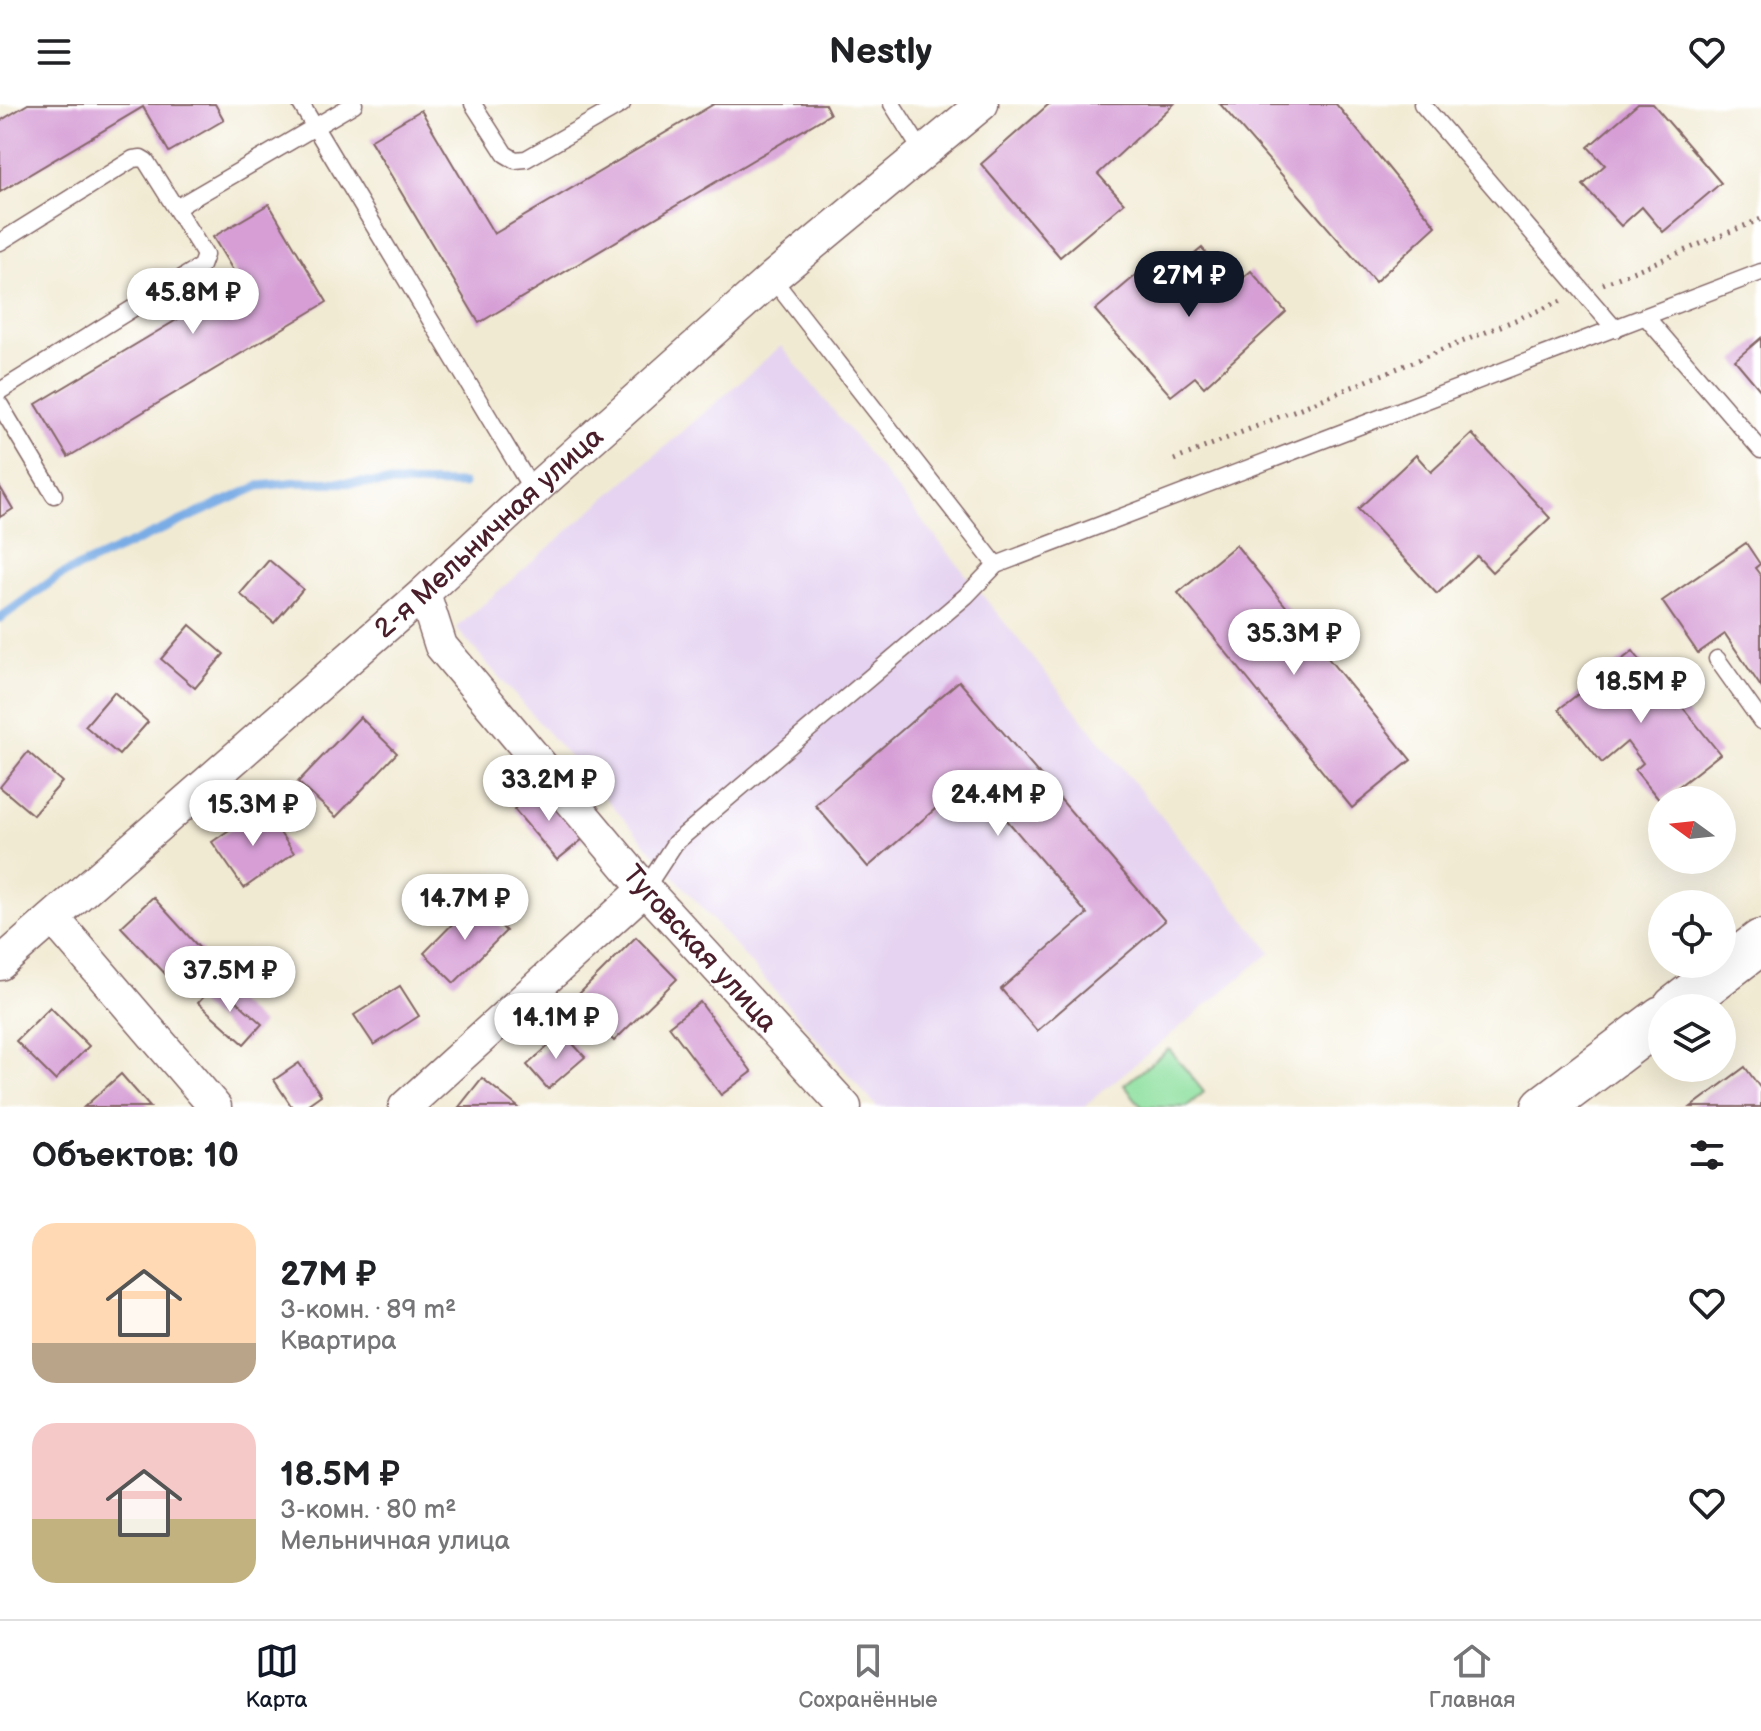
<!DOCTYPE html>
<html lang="ru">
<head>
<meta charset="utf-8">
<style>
	:root { --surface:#fff; --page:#f2f2f2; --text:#202124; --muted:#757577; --line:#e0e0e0; --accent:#111827 }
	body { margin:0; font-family:"Balsamiq Sans",sans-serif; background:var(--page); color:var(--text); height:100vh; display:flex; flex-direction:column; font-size:30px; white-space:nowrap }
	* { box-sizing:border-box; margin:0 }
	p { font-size:26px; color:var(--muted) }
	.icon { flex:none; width:44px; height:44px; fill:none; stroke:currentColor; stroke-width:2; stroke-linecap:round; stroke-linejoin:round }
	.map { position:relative; height:1003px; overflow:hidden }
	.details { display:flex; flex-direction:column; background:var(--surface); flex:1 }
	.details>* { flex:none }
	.needle { width:52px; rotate:285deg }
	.controls { position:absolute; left:1648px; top:682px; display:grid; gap:16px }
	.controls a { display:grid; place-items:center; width:88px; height:88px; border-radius:50%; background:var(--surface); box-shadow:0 8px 32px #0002; font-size:40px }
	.price { position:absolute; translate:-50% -68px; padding:0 18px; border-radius:28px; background:#fff; color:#222; font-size:26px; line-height:52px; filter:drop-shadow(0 2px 4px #0008) }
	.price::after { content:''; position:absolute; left:50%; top:48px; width:24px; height:18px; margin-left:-12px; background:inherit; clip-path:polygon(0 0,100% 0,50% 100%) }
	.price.current { background:var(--accent); color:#fff }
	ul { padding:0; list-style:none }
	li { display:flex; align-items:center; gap:24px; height:200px; padding:0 32px }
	li span { display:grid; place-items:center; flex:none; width:224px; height:160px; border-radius:24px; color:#555 }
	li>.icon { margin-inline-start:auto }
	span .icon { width:96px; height:96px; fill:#fffc; stroke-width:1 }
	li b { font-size:34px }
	h2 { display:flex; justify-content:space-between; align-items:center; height:96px; padding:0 32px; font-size:34px }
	header { display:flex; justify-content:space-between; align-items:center; height:104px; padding:0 32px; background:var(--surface); font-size:36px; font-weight:700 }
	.menu { display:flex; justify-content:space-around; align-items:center; height:112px; border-top:2px solid var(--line); background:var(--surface); font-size:22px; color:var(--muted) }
	.menu a { display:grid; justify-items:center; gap:4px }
	.menu .current { color:var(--accent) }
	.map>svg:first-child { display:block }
	.built { fill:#e5d3f1 }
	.green { fill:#8fe0a0; stroke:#6c8066; stroke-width:2 }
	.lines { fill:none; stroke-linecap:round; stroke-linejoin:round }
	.stream { stroke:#79ace5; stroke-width:9 }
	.building { fill:#d69ed5 }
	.lane-casing { stroke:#846666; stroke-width:19 }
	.street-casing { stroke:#846666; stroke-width:35 }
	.secondary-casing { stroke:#846666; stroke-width:47 }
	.path { stroke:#846666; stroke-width:5; stroke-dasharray:2 6; stroke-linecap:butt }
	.lane { stroke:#fff; stroke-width:16 }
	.street { stroke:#fff; stroke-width:32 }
	.secondary { stroke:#fff; stroke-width:44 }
	.labels { text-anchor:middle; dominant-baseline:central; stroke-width:7; stroke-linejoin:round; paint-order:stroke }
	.street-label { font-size:28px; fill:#4a1f2b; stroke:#fff }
</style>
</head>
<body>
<header><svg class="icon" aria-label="menu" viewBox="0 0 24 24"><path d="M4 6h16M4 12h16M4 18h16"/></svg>Nestly<svg class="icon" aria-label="heart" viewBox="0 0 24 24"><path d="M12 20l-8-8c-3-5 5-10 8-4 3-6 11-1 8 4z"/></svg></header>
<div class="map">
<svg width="1761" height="1003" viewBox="0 0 1761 1003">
	<rect width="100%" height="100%" fill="#fff"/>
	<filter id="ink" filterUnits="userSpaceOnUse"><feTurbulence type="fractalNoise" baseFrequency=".0125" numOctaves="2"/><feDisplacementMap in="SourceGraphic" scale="16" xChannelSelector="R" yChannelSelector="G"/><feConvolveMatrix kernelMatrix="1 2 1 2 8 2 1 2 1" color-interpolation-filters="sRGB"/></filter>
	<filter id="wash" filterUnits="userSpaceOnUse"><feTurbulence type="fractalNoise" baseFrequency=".006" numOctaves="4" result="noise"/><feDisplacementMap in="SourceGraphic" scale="32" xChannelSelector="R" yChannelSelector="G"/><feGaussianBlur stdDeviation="1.8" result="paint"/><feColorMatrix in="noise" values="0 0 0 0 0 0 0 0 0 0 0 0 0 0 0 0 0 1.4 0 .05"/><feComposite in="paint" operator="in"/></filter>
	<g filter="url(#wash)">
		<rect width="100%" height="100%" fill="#f1ead3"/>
		<polygon class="built" points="781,242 1271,848 1083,1003 877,1003 456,524"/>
		<polygon class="green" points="1169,945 1204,988 1186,1003 1142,1003 1124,981"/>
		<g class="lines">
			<polyline class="stream" points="0,514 59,472 259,382 298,378 463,380"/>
		</g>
		<g id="blocks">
			<g class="building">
				<polygon points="28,0 215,0 224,16 169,48 143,3 0,88 0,17"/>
				<polygon points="714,0 825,0 830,10 479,219 370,36 421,6 494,130"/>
				<polygon points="1049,0 1174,0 1098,70 1124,99 1060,153 981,60"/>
				<polygon points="1220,0 1336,0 1436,122 1375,178"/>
				<polygon points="1638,0 1653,0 1721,79 1663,128 1642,103 1621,122 1583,81 1605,61 1588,43"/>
				<polygon points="269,100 327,198 68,353 36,300 240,178 213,133"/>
				<polygon points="1202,144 1235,181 1251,167 1286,208 1204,283 1195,273 1171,292 1095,206 1161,150 1175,166"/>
				<polygon points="1761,234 1761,287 1735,256"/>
				<polygon points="1472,330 1550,414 1492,468 1477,452 1437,490 1358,405 1416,351 1431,368"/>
				<polygon points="0,383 13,405 0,413"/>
				<polygon points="1746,439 1760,460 1755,464 1761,472 1761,583 1725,530 1698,549 1662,497"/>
				<polygon points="1236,441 1411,656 1352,704 1178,489"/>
				<polygon points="269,456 303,485 274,519 240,490"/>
				<polygon points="190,521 224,550 195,584 161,555"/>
				<polygon points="1633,547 1648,567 1652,565 1720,650 1660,697 1635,666 1643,659 1627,638 1602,659 1559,605"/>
				<polygon points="959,577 1165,817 1037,927 1001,885 1087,810 971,674 868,763 815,701"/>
				<polygon points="114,588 148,618 119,651 85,622"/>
				<polygon points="360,613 397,649 336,713 298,678"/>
				<polygon points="28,648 62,678 33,711 0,683"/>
				<polygon points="541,682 584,734 557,756 514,705"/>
				<polygon points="262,703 294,749 244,784 212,738"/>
				<polygon points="153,793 203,848 172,877 121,823"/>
				<polygon points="475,797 506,827 454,879 424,849"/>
				<polygon points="636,833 677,875 614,937 573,896"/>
				<polygon points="216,879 262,920 244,940 198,899"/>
				<polygon points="400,882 419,912 374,941 354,911"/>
				<polygon points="700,898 752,968 721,991 669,922"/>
				<polygon points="50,903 89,942 55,976 16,937"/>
				<polygon points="563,929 585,953 548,985 527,961"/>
				<polygon points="299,959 321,991 304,1003 292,1003 274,976"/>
				<polygon points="1745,963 1761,985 1761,1003 1691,1003"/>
				<polygon points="121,970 150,1003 84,1003"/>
				<polygon points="482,974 518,1003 459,1003"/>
			</g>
		</g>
	</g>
	<g filter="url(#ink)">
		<use href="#blocks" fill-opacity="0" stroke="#846666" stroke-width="2"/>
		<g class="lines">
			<defs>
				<g id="lane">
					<polyline points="301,0 533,387"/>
					<polyline points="473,0 505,50 515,56 526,55 622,0"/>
					<polyline points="892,0 923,49"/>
					<polyline points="1422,0 1615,225"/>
					<polyline points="176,104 354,0"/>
					<polyline points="0,138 133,55 141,54 146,57 205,151 201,162 0,287"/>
					<polyline points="772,174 996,461"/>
					<polyline points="1646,213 1761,346"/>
					<polyline points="0,301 54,391"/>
					<polyline points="1717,555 1761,617"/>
					<polyline points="645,785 675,739 966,492 996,461 1761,168"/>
				</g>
				<g id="street">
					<path id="s1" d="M424,489L441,542L645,785L845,1003"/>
					<polyline points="54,815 215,1003"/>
					<path id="s2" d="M0,860L424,489L533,387L772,174L982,0"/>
					<polyline points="405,1003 645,785"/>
				</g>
				<g id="secondary">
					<polyline points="1675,904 1761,838"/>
					<polyline points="1544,1003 1662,914"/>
				</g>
			</defs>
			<use href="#lane" class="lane-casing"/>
			<use href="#street" class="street-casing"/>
			<use href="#secondary" class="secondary-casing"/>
			<g class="path">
				<polyline points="1603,180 1761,115"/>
				<polyline points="1174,356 1564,196"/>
			</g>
			<use href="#lane" class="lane"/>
			<use href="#street" class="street"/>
			<use href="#secondary" class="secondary"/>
		</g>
	</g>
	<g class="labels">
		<g class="street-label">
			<text stroke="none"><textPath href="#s2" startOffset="652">2-я Мельничная улица</textPath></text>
			<text stroke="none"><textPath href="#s1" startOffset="454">Туговская улица</textPath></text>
		</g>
	</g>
</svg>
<div class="controls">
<a><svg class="needle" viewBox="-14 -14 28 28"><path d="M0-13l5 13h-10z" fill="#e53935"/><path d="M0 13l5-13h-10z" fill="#757577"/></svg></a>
<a><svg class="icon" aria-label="locate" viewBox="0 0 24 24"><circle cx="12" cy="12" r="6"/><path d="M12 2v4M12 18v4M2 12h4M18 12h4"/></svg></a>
<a><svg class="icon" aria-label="layers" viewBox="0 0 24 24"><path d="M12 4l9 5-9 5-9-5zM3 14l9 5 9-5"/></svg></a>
</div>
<b class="price current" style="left:1189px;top:215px">27M ₽</b>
<b class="price" style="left:193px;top:232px">45.8M ₽</b>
<b class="price" style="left:1294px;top:573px">35.3M ₽</b>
<b class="price" style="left:1641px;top:621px">18.5M ₽</b>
<b class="price" style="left:549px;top:719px">33.2M ₽</b>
<b class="price" style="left:998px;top:734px">24.4M ₽</b>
<b class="price" style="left:253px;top:744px">15.3M ₽</b>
<b class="price" style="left:465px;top:838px">14.7M ₽</b>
<b class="price" style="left:230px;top:910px">37.5M ₽</b>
<b class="price" style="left:556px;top:957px">14.1M ₽</b>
</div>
<section class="details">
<h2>Объектов: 10<svg class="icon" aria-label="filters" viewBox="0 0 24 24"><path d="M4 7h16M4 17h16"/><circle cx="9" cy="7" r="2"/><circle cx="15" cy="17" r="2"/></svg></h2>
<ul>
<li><span style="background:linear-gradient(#ffd9b3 75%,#b9a48a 0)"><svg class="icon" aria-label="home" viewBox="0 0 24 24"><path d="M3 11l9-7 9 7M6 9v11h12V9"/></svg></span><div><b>27M ₽</b><p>3-комн. · 89 m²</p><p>Квартира</p></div><svg class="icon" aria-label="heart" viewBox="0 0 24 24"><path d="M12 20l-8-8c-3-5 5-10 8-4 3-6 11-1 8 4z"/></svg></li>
<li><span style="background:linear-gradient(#f6c9c9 60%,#c2b280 0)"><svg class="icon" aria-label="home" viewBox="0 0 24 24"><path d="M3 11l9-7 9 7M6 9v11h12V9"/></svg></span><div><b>18.5M ₽</b><p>3-комн. · 80 m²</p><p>Мельничная улица</p></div><svg class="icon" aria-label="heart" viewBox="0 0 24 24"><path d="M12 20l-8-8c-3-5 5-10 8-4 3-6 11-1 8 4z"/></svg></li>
</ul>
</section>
<nav class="menu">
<a class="current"><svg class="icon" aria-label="map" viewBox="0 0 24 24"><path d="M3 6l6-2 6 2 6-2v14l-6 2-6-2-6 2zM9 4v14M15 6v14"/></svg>Карта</a>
<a><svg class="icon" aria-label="saved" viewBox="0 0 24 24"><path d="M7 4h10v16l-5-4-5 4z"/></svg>Сохранённые</a>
<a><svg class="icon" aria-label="home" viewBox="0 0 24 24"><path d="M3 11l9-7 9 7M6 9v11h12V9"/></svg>Главная</a>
</nav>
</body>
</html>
